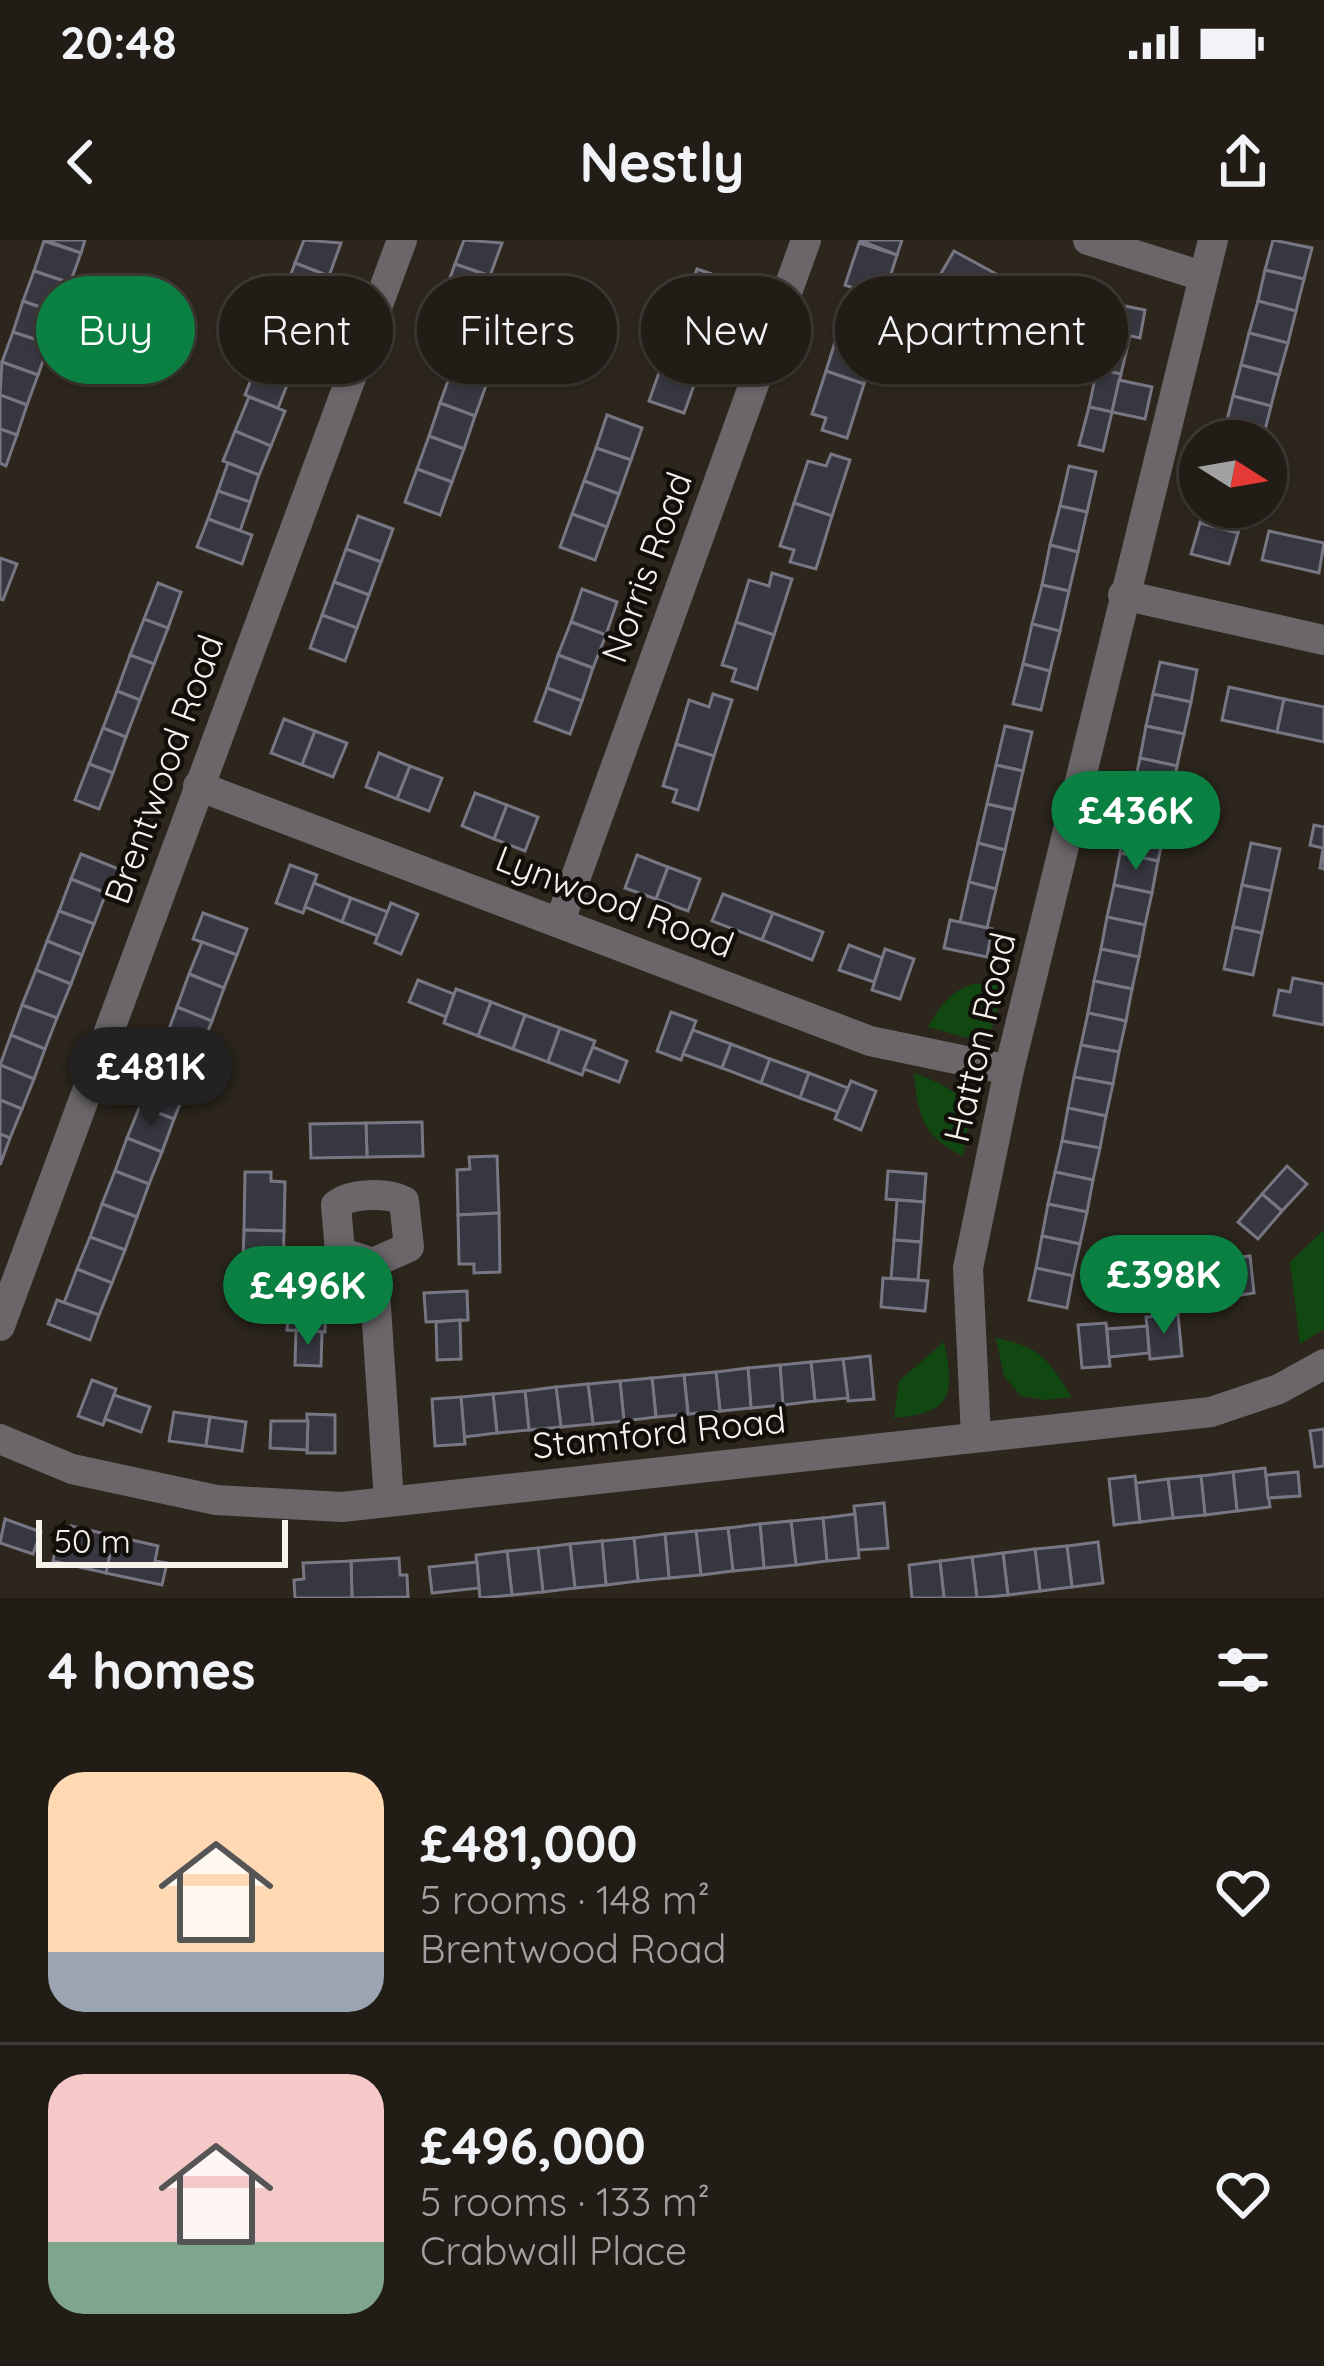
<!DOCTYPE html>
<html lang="en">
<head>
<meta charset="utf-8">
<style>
	:root { --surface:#211c16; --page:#29251f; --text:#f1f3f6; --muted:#a2a1a1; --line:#3e3a35; --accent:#0b8043 }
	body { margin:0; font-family:Quicksand,sans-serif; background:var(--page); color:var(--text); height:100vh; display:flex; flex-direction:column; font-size:45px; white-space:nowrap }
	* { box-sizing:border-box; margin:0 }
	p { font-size:39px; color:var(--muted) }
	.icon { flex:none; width:66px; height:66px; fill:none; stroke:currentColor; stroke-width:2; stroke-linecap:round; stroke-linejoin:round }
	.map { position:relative; height:1358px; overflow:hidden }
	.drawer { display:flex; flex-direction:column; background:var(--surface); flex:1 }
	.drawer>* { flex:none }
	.guide { position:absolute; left:36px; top:36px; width:1254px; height:108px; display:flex; gap:24px }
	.needle { width:78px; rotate:101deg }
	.fabs { position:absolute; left:1179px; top:180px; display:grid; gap:24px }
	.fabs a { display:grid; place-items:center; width:108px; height:108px; border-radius:50%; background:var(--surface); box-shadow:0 3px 9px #0004,0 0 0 3px var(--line); font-size:60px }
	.scale { position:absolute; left:36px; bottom:30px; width:252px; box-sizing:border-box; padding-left:12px; border:6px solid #f5f1eb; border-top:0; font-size:33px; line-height:42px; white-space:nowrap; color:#f5f1eb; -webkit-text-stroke:9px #120f0b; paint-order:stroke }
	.price { position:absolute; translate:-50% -102px; padding:0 27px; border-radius:42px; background:var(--accent); color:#fff; font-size:39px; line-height:78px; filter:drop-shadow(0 3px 6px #0008) }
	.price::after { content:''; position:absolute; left:50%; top:72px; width:36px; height:27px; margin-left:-18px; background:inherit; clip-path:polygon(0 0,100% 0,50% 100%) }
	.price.active { background:#222; color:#fff }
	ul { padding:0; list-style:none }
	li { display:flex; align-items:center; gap:36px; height:300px; padding:0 48px }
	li+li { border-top:3px solid var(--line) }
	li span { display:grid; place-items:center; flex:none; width:336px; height:240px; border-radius:36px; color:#555 }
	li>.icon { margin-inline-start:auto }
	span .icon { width:144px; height:144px; fill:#fffc; stroke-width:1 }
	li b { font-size:51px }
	h2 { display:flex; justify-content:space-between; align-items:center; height:144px; padding:0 48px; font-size:51px }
	.tag { padding:0 42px; border-radius:54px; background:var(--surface); box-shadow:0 3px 9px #0004,0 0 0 3px var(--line); font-size:42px; line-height:108px }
	.tag.active { background:var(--accent); color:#fff }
	.status { display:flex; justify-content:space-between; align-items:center; height:84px; padding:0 60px; background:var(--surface); direction:ltr }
	.status svg { height:33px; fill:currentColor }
	header { display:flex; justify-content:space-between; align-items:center; height:156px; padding:0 48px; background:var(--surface); font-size:54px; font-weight:800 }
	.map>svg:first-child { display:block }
	.green { fill:#114812 }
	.building { fill:#373741; stroke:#777682; stroke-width:3 }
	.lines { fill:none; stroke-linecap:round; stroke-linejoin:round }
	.minor { stroke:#6a666a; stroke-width:30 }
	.labels { text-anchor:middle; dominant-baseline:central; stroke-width:9; stroke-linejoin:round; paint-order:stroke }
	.street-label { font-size:36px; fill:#f5f1eb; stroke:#120f0b }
</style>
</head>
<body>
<div class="status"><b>20:48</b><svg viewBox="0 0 49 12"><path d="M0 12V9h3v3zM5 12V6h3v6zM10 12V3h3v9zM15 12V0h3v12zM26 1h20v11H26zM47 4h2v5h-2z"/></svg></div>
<header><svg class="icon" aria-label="back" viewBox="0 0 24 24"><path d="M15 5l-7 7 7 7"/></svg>Nestly<svg class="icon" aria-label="share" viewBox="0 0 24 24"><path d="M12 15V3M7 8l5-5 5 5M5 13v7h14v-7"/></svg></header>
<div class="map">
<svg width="1324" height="1358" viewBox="0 0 1324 1358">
	<rect width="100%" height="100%" fill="#2c261d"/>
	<g class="green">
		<path d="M973,744H1004L994,784L985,796L967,798L928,787C940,767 950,751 973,744Z"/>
		<path d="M914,833C965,852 975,862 963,916C921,895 919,877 914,833Z"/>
		<polygon points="1324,990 1324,1089 1300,1104 1290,1022"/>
		<path d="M996,1098C1042,1107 1047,1119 1072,1157L1045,1160L1021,1156L1004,1136Z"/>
		<path d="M944,1102C955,1155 952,1173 894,1178L899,1141Z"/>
	</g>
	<g class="building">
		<polygon points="45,0 85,0 81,13"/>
		<polygon points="304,0 341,3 329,36 295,23"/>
		<polygon points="464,0 502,3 490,36 455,24"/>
		<polygon points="859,0 902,0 897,15"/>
		<polygon points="1273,0 1312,8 1304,39 1265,30"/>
		<polygon points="44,1 81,13 70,43 34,31"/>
		<polygon points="859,3 897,15 880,69 855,61 859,50 845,45"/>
		<polygon points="954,11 1000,36 986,62 939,37"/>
		<polygon points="295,23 329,36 316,69 283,56"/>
		<polygon points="455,24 490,36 478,69 443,57"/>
		<polygon points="697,29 732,41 720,74 685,62"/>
		<polygon points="1265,30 1304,39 1296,71 1258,61"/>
		<polygon points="34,31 70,43 59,74 23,61"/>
		<polygon points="1000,36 1046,61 1032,87 986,62"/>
		<polygon points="283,56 316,69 303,102 270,89"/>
		<polygon points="443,57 478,69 466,102 432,90"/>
		<polygon points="23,61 59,74 49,104 13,92"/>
		<polygon points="1258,61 1296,71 1288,103 1249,93"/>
		<polygon points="685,62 720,74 708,107 673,95"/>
		<polygon points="1105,62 1145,70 1140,98 1099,89"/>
		<polygon points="862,82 882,88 864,144 826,131 839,89 858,95"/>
		<polygon points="270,89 303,102 291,135 258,122"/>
		<polygon points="1106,91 1130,96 1121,134 1097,129"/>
		<polygon points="13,92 49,104 38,135 2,122"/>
		<polygon points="1249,93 1288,103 1279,135 1241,125"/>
		<polygon points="673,95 708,107 696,140 661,127"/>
		<polygon points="2,122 38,135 27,165 0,155"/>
		<polygon points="258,122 291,135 278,168 245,155"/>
		<polygon points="1241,125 1279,135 1271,166 1233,156"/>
		<polygon points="661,127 696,140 684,173 649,161"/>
		<polygon points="1097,129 1121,134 1112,172 1089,167"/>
		<polygon points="452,130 487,143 475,176 440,163"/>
		<polygon points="826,131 864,144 847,198 822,190 826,178 812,174"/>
		<polygon points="1119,140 1152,147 1145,179 1112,172"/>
		<polygon points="0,155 27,165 17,195 0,189"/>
		<polygon points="1233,156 1271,166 1263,198 1225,188"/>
		<polygon points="249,157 285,171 271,206 235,191"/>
		<polygon points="440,163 475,176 464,209 429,196"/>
		<polygon points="1089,167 1112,172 1103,211 1079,205"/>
		<polygon points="607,175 642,188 631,220 596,208"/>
		<polygon points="1225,188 1263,198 1262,201 1221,201"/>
		<polygon points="0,189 17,195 6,226 0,223"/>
		<polygon points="235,191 271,206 259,235 223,221"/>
		<polygon points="429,196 464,209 452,242 417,229"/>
		<polygon points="596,208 631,220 619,254 584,241"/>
		<polygon points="831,214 850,220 832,276 794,263 808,221 826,226"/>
		<polygon points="228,223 259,235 250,262 218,251"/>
		<polygon points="1069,226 1096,232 1087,272 1060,266"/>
		<polygon points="417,229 452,242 440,275 405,262"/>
		<polygon points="584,241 619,254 607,287 572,274"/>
		<polygon points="218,251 250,262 240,291 208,279"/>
		<polygon points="794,263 832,276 816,329 790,322 794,310 780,306"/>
		<polygon points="1060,266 1087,272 1078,312 1050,305"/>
		<polygon points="1204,267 1244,267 1238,293 1200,283"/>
		<polygon points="572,274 607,287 595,320 560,307"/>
		<polygon points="358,276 393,289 381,322 346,309"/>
		<polygon points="208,279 252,295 242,324 197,307"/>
		<polygon points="1200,283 1238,293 1229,324 1191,314"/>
		<polygon points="1269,291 1324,303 1319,333 1262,320"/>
		<polygon points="1050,305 1078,312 1069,351 1042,345"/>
		<polygon points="346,309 381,322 369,355 334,342"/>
		<polygon points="0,318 17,324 3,360 0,359"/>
		<polygon points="772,333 792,339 774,395 736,382 749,340 769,346"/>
		<polygon points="334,342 369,355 357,388 322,375"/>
		<polygon points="158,343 181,352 168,388 144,379"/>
		<polygon points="1042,345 1069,351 1060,391 1032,384"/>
		<polygon points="582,349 617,362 606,395 571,382"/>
		<polygon points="322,375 357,388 345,421 310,408"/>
		<polygon points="144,379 168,388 154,424 130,415"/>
		<polygon points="571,382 606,395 593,428 558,415"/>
		<polygon points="736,382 774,395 757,449 732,441 736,429 722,425"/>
		<polygon points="1032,384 1060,391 1050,431 1023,424"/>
		<polygon points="130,415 154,424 140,460 117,451"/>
		<polygon points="558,415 593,428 582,461 547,448"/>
		<polygon points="1160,422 1197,430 1191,462 1153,454"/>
		<polygon points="1023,424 1050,431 1041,470 1013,464"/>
		<polygon points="1229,447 1284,459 1277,492 1222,480"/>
		<polygon points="547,448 582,461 570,494 535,481"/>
		<polygon points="117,451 140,460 126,497 103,488"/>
		<polygon points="713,454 732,460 714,516 676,504 689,460 709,467"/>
		<polygon points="1153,454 1191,462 1184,494 1146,486"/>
		<polygon points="1284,459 1324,467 1324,502 1277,492"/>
		<polygon points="284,479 315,491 302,525 271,513"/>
		<polygon points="1005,486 1032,492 1023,531 996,525"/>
		<polygon points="1146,486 1184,494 1177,526 1140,518"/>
		<polygon points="103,488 126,497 113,533 89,524"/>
		<polygon points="315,491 347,503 333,537 302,525"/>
		<polygon points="676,504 714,516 698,570 673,562 677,550 663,546"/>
		<polygon points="379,513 410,526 397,559 366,547"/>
		<polygon points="1140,518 1177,526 1171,557 1133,550"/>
		<polygon points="89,524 113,533 99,569 75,560"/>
		<polygon points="996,525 1023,531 1014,570 987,564"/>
		<polygon points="410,526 442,538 429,571 397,559"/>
		<polygon points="1133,550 1171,557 1165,589 1127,582"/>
		<polygon points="475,553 507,565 494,599 462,586"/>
		<polygon points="987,564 1014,570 1005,610 978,603"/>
		<polygon points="507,565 538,577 525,611 494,599"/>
		<polygon points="1127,582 1165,589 1158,621 1120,613"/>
		<polygon points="1314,585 1324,587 1324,629 1320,628 1323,608 1310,605"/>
		<polygon points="978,603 1005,610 996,649 969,642"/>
		<polygon points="1251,603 1280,609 1271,651 1242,645"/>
		<polygon points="1120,613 1158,621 1152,653 1114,645"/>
		<polygon points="81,614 124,631 114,656 71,639"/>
		<polygon points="637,615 668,627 656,659 625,648"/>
		<polygon points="290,625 317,635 303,673 276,663"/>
		<polygon points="668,627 700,639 688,671 656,659"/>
		<polygon points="71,639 106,653 94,684 59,671"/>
		<polygon points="969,642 996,649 987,688 960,682"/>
		<polygon points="314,643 351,658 342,682 305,667"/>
		<polygon points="1114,645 1152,653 1145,685 1107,677"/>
		<polygon points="1242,645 1271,651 1262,693 1233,687"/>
		<polygon points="723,654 773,673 762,700 712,681"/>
		<polygon points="351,658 388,672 378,696 342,682"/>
		<polygon points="391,663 418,674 401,714 375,703"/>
		<polygon points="59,671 94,684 82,715 47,701"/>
		<polygon points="203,673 247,689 237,715 193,699"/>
		<polygon points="773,673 823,692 812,720 762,700"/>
		<polygon points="1107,677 1145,685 1139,717 1101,709"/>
		<polygon points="950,680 992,689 987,717 944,708"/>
		<polygon points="1233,687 1262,693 1253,735 1224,729"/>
		<polygon points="47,701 82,715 71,744 36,730"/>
		<polygon points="202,702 237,715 224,748 189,734"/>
		<polygon points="849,705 883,718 874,742 839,730"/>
		<polygon points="885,709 914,719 900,759 872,750"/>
		<polygon points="1101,709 1139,717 1132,749 1094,741"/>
		<polygon points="36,730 71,744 57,778 22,765"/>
		<polygon points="189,734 224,748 212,781 177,767"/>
		<polygon points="1293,738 1324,744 1324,785 1274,775 1279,750 1290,752"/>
		<polygon points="418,740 454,754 446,777 409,762"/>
		<polygon points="1094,741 1132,749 1126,781 1088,773"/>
		<polygon points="456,749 491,762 478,796 444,783"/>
		<polygon points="491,762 525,775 513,809 478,796"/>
		<polygon points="22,765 57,778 45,809 11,795"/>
		<polygon points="177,767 212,781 199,813 165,800"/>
		<polygon points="671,772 696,781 681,820 657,811"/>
		<polygon points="1088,773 1126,781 1119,812 1081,805"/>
		<polygon points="525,775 560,788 548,822 513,809"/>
		<polygon points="560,788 595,801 582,835 548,822"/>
		<polygon points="693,790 731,804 722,828 683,814"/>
		<polygon points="11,795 45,809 34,839 0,825"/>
		<polygon points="165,800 199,813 187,846 152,833"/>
		<polygon points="731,804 770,819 761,843 722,828"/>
		<polygon points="1081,805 1119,812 1113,844 1074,837"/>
		<polygon points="593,807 627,821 619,842 584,829"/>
		<polygon points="770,819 809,833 800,858 761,843"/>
		<polygon points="0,825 34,839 22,869 0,860"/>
		<polygon points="152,833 187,846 174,879 140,866"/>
		<polygon points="809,833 848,848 838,872 800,858"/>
		<polygon points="1074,837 1113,844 1106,876 1068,868"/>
		<polygon points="851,841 876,851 861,890 835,879"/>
		<polygon points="0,860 22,869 10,898 0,894"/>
		<polygon points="140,866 174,879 162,912 127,898"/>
		<polygon points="1068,868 1106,876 1100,908 1062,901"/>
		<polygon points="422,882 423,916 367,917 366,883"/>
		<polygon points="366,883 367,917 311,918 310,884"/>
		<polygon points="0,894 10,898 0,925"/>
		<polygon points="127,898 162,912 149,944 115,931"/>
		<polygon points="1062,901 1100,908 1093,940 1055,932"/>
		<polygon points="497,916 499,973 458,975 457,930 470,929 469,917"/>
		<polygon points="1287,926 1307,944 1282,971 1262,954"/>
		<polygon points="115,931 149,944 137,977 102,964"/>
		<polygon points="888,931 926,934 924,962 886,959"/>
		<polygon points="245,932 271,932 271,941 285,942 284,991 244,990"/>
		<polygon points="1055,932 1093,940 1087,972 1048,964"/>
		<polygon points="1262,954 1282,971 1258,999 1238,982"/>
		<polygon points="897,960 924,962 921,1002 894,1000"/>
		<polygon points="102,964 137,977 125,1010 90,997"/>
		<polygon points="1048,964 1087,972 1080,1004 1042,996"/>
		<polygon points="499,973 500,1032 474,1033 474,1024 459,1024 458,975"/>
		<polygon points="244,990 284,991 283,1036 270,1036 270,1049 242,1048"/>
		<polygon points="1042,996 1080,1004 1073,1036 1036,1028"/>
		<polygon points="90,997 125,1010 112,1043 77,1029"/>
		<polygon points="894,1000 921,1002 918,1040 891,1038"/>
		<polygon points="1250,1016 1254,1053 1228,1057 1224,1019"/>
		<polygon points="1036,1028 1073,1036 1067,1068 1029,1060"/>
		<polygon points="1225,1028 1227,1050 1187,1056 1184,1034"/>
		<polygon points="77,1029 112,1043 99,1075 64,1063"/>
		<polygon points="883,1038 928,1041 925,1071 881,1067"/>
		<polygon points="467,1051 468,1080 426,1082 424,1053"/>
		<polygon points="57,1060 99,1075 90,1100 48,1084"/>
		<polygon points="289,1062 326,1064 325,1092 287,1090"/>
		<polygon points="1178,1074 1182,1116 1150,1119 1146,1077"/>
		<polygon points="460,1080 461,1119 437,1120 436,1082"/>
		<polygon points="1106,1083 1110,1126 1082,1128 1078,1085"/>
		<polygon points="1147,1086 1149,1113 1109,1117 1107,1089"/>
		<polygon points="296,1090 322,1092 321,1126 295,1125"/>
		<polygon points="870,1116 874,1159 848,1161 843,1119"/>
		<polygon points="843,1119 848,1158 815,1161 811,1122"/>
		<polygon points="811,1122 815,1161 783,1165 780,1125"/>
		<polygon points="780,1125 783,1165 751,1168 748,1128"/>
		<polygon points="748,1128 751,1168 720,1171 716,1132"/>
		<polygon points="716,1132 720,1171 688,1174 684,1135"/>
		<polygon points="684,1135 688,1174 656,1177 652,1138"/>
		<polygon points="652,1138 656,1177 624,1181 620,1141"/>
		<polygon points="92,1140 116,1149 103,1185 78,1176"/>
		<polygon points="620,1141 624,1181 593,1184 588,1144"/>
		<polygon points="588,1144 593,1184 561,1187 556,1147"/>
		<polygon points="556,1147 561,1187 529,1190 525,1151"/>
		<polygon points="525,1151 529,1190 497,1193 493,1154"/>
		<polygon points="493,1154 497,1193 464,1197 461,1157"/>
		<polygon points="114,1155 150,1167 141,1192 105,1179"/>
		<polygon points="461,1157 465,1204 435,1206 432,1159"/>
		<polygon points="174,1172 210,1177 206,1206 169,1201"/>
		<polygon points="307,1174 335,1175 335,1213 307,1213"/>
		<polygon points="210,1177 246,1182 242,1211 206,1206"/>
		<polygon points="271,1181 308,1181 307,1210 270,1208"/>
		<polygon points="1324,1189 1324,1226 1315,1227 1310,1191"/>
		<polygon points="1265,1228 1270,1267 1237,1271 1233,1232"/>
		<polygon points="1233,1232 1237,1271 1205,1275 1201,1236"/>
		<polygon points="1298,1232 1300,1256 1268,1258 1266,1235"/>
		<polygon points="1135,1236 1140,1282 1114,1285 1109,1239"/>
		<polygon points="1201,1236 1205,1275 1173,1278 1168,1239"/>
		<polygon points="1168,1239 1173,1278 1140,1282 1136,1243"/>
		<polygon points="884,1263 888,1308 858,1310 854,1266"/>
		<polygon points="855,1274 859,1318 827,1321 823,1278"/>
		<polygon points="823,1278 827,1321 796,1325 791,1281"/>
		<polygon points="5,1279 41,1292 33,1314 0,1303"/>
		<polygon points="791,1281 796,1325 764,1328 760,1284"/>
		<polygon points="760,1284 764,1328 733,1331 728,1288"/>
		<polygon points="71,1286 114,1296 106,1333 53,1321 58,1297 68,1299"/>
		<polygon points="728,1288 733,1331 701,1335 696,1291"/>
		<polygon points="696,1291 701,1335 669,1338 665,1294"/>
		<polygon points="665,1294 669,1338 638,1341 634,1298"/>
		<polygon points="114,1296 158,1306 155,1321 167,1323 162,1345 106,1333"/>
		<polygon points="634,1298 638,1341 606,1345 602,1301"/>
		<polygon points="602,1301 606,1345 575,1348 570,1304"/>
		<polygon points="1098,1302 1103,1343 1072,1347 1067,1306"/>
		<polygon points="570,1304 575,1348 543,1352 538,1308"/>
		<polygon points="1067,1306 1072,1347 1040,1351 1035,1309"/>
		<polygon points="538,1308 543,1352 512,1355 507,1311"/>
		<polygon points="1035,1309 1040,1351 1008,1355 1003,1313"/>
		<polygon points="507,1311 512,1355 480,1358 476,1315"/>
		<polygon points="1003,1313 1008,1355 977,1358 972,1317"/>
		<polygon points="972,1317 977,1358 944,1358 940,1321"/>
		<polygon points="399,1318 400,1335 407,1335 408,1357 352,1358 351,1321"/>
		<polygon points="351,1321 352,1358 295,1358 294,1340 304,1339 303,1323"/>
		<polygon points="940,1321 944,1358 912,1358 909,1325"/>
		<polygon points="477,1322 479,1348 432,1353 429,1327"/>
	</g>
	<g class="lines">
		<g class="minor">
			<polyline points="1088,0 1202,36"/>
			<polyline points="1123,355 1324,400"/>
			<polyline points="198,546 870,801 1009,830"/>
			<polyline points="560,681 806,0"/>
			<path d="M373,1023L409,1007L404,961C387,952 350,953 336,965L340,1012L373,1023L389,1261"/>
			<polyline points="0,1086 402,0"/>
			<polyline points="976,1197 968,1028 1009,830 1213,0"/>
			<polyline points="0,1199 72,1229 216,1260 342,1267 1211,1172 1279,1149 1324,1124"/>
		</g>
	</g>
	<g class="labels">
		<g class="street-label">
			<text transform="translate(646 327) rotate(-70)">Norris Road</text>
			<text transform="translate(163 529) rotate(-70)">Brentwood Road</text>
			<text transform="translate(615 661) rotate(21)">Lynwood Road</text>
			<text transform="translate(979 797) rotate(-77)">Hatton Road</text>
			<text transform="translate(659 1192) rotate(-6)">Stamford Road</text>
		</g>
	</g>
</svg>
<div class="fabs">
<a><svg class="needle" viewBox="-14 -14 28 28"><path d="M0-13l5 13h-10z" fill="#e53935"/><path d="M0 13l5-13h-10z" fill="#a2a1a1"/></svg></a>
</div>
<div class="scale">50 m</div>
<b class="price" style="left:1136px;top:633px">£436K</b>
<b class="price active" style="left:151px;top:889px">£481K</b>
<b class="price" style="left:1164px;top:1097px">£398K</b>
<b class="price" style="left:308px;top:1108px">£496K</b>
<div class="guide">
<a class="tag active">Buy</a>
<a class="tag">Rent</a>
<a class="tag">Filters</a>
<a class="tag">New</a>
<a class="tag">Apartment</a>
</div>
</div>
<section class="drawer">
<h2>4 homes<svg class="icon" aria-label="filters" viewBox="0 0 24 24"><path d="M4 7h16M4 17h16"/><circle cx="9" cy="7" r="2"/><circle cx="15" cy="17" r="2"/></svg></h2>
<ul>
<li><span style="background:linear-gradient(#ffd9b3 75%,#9aa5b1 0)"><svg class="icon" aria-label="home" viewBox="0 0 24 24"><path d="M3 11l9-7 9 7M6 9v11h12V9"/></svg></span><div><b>£481,000</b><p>5 rooms · 148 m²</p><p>Brentwood Road</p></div><svg class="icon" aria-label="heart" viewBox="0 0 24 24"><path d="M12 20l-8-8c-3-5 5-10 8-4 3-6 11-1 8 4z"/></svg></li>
<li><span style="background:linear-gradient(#f6c9c9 70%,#7fa58c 0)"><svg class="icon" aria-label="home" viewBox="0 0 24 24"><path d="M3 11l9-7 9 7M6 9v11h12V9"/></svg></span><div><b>£496,000</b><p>5 rooms · 133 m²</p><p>Crabwall Place</p></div><svg class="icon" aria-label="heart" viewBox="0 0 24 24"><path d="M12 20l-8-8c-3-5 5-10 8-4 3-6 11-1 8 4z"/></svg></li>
</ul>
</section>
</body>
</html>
